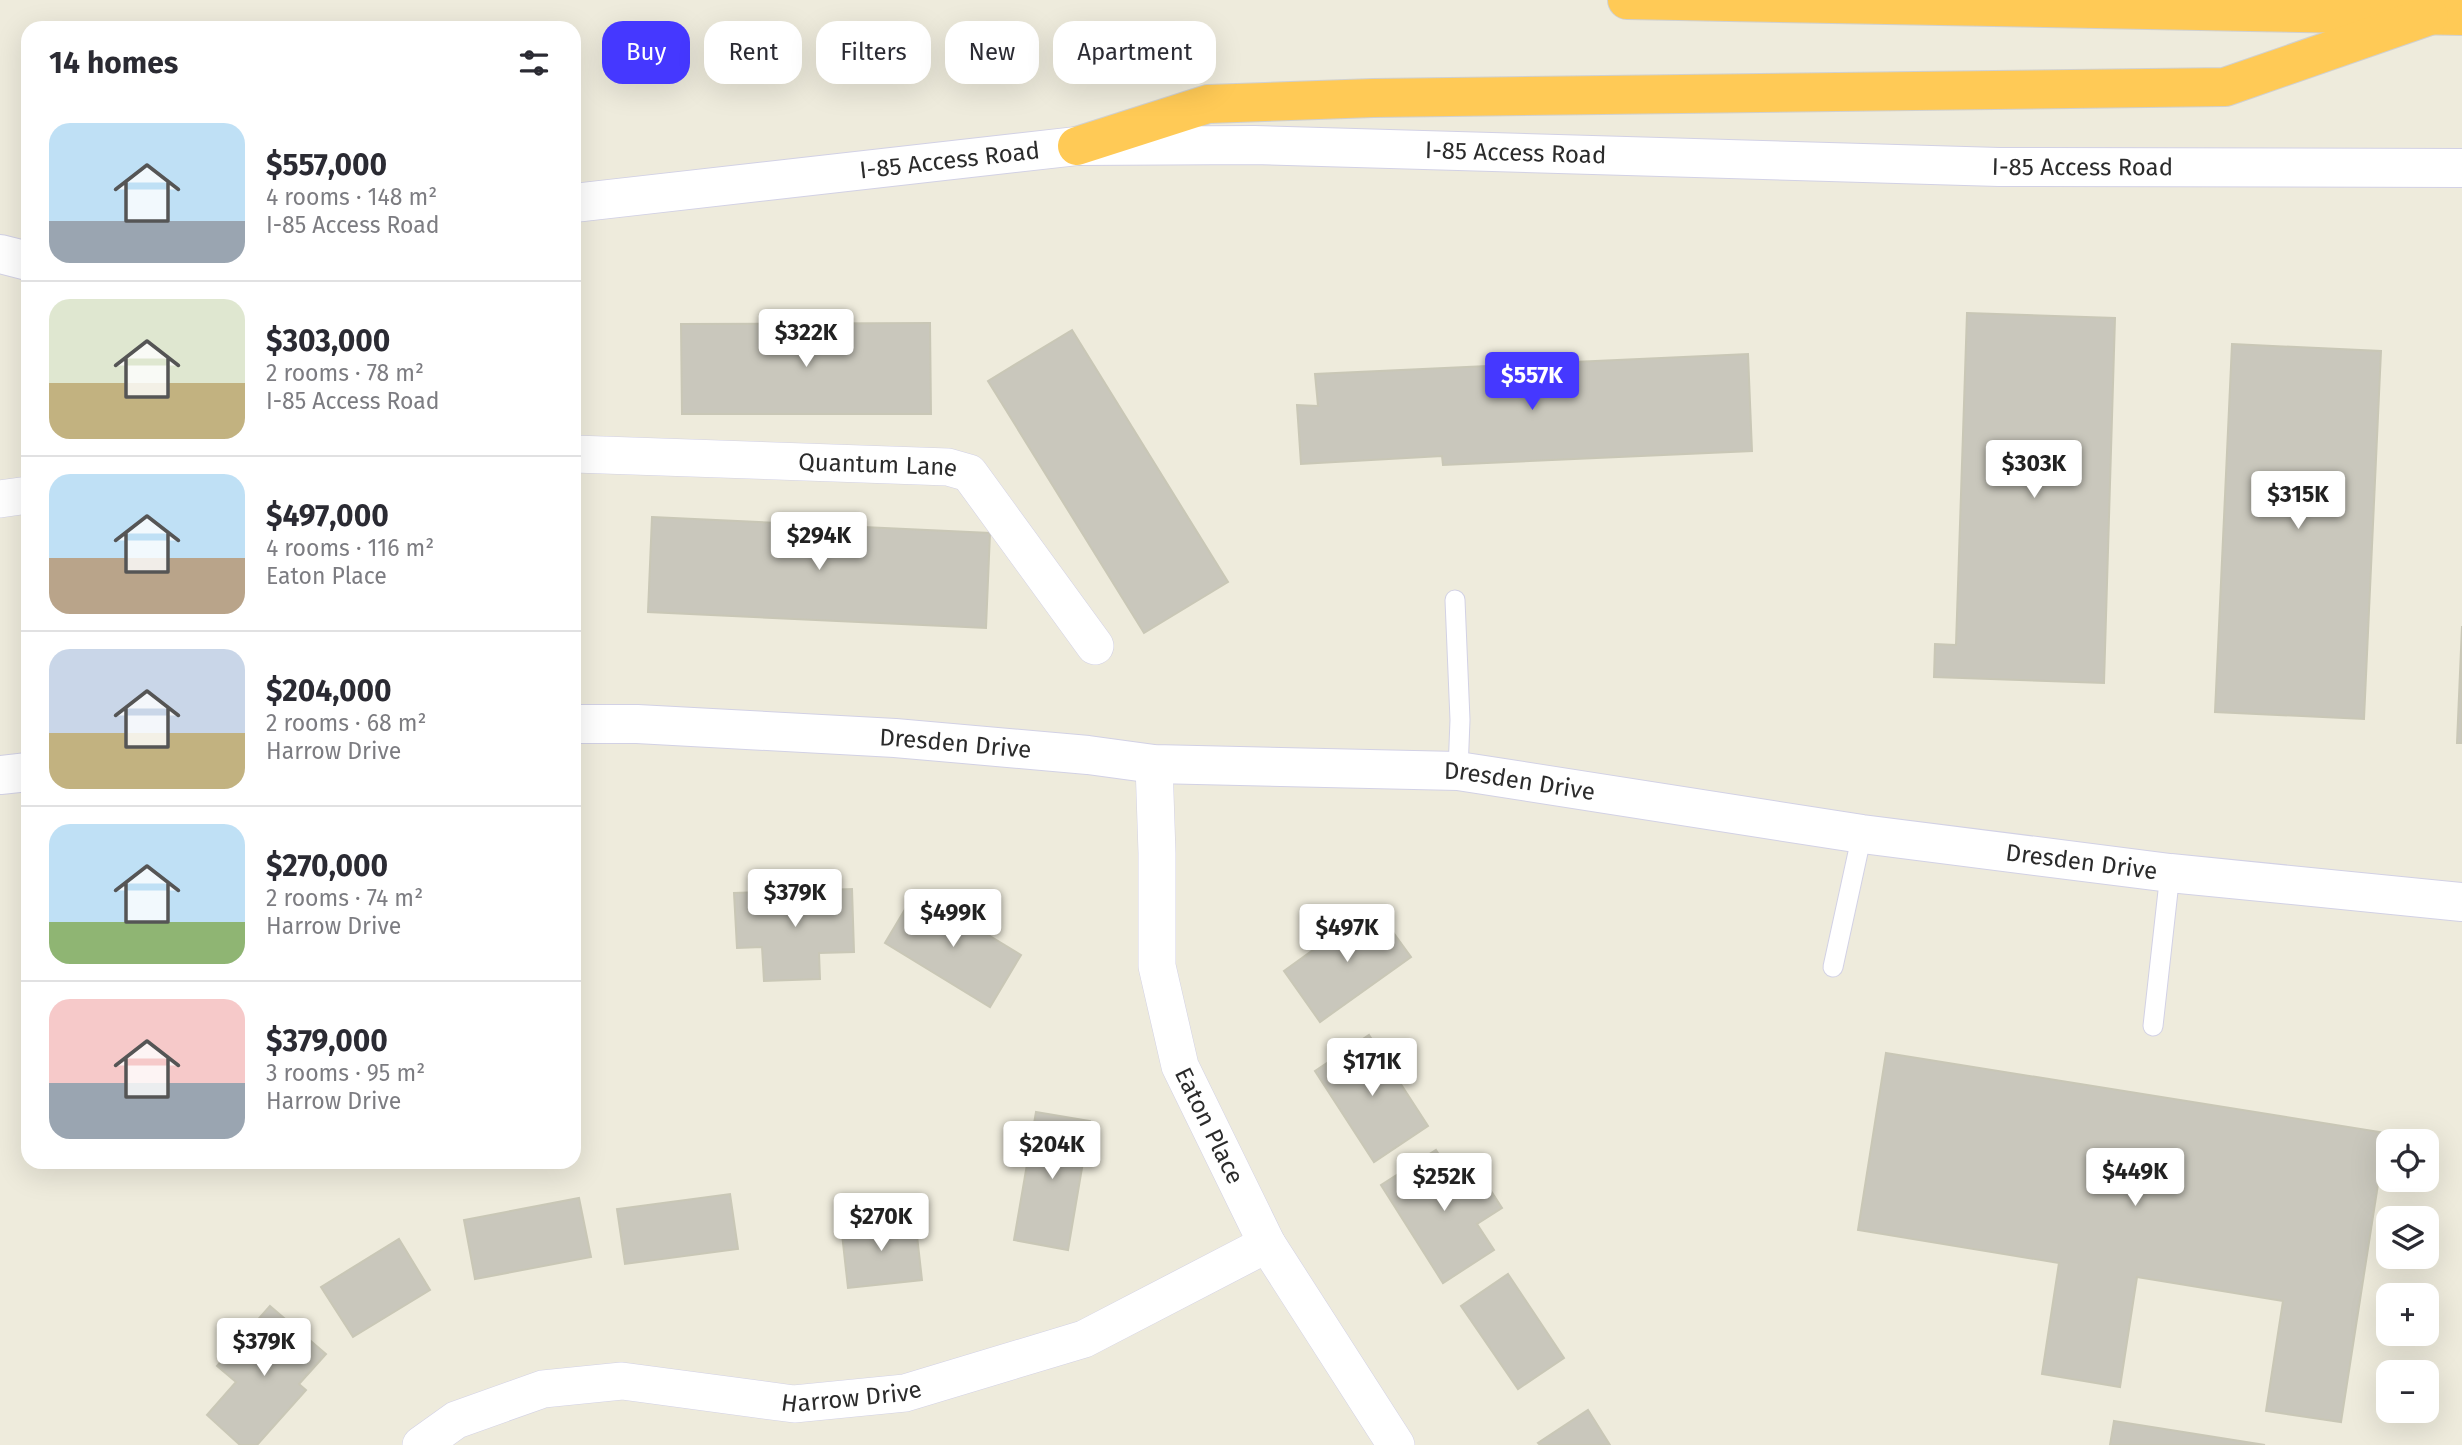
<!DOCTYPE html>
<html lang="en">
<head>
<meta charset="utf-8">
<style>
	:root { --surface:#fff; --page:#f7f7f7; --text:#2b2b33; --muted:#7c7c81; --line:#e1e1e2; --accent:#4538ff }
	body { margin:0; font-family:"Fira Sans",sans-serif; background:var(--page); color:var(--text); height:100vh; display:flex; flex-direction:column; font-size:26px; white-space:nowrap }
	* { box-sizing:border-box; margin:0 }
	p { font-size:23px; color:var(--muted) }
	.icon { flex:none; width:38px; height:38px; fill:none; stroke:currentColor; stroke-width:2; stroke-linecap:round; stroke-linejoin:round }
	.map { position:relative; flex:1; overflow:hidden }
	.details { position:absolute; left:21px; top:21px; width:560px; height:1148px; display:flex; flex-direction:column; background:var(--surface); border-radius:21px; box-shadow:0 7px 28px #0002 }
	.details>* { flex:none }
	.banner { position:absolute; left:602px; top:21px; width:665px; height:63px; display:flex; gap:14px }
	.fabs { position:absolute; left:2376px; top:1129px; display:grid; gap:14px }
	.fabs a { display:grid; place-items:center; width:63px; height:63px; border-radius:14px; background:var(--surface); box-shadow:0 7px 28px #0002; font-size:35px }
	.price { position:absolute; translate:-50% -60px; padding:0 16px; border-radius:7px; background:#fff; color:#222; font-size:23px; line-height:46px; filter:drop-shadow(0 2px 4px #0008) }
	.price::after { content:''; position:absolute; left:50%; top:42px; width:21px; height:16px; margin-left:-10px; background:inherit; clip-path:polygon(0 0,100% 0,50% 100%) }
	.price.active { background:var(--accent); color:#fff }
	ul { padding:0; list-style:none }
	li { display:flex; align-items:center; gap:21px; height:175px; padding:0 28px }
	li+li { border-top:2px solid var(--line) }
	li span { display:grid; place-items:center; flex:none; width:196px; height:140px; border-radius:21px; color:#555 }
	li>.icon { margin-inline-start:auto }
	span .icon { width:84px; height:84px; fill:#fffc; stroke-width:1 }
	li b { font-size:30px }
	h2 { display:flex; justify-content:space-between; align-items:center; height:84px; padding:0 28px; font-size:30px }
	.tag { padding:0 24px; border-radius:21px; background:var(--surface); box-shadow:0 7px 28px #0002; font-size:24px; line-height:63px }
	.tag.active { background:var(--accent); color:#fff }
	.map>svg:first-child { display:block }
	.building { fill:#c9c7bc; stroke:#c9c7b6; stroke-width:2 }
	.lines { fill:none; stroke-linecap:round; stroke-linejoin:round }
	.lane-casing { stroke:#d2d1e5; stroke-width:21 }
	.street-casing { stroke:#d2d1e5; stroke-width:38 }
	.secondary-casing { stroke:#d2d1e5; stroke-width:40 }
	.highway-casing { stroke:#d0d0d0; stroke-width:40 }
	.lane { stroke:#fff; stroke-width:19 }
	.street { stroke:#fff; stroke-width:37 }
	.secondary { stroke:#fff; stroke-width:38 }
	.highway { stroke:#ffca56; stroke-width:38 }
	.labels { text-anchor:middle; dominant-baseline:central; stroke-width:7; stroke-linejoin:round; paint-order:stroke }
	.street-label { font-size:24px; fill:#2b2b2b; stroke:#fff }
</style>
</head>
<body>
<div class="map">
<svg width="2462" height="1445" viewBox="0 0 2462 1445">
	<rect width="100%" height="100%" fill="#eeebdc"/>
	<g class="building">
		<polygon points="1967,313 2115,318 2104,683 1934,677 1935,644 1956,645"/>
		<polygon points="930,323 931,414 682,414 681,324"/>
		<polygon points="1072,330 1228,582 1144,633 988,381"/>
		<polygon points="2232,344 2381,351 2364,719 2215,712"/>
		<polygon points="1748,354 1752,451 1443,465 1442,456 1301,464 1297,405 1318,406 1315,374"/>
		<polygon points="652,517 990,533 986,628 648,612"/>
		<polygon points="2462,626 2462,743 2457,743"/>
		<polygon points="852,889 854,952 819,953 820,979 764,981 762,947 737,948 734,893"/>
		<polygon points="916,891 1021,955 990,1007 885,943"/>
		<polygon points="1374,906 1411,957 1320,1022 1284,971"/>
		<polygon points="1369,1035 1428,1126 1374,1162 1315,1071"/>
		<polygon points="1886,1053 2386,1133 2341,1422 2266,1411 2283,1301 2137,1277 2120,1387 2042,1374 2059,1263 1858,1230"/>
		<polygon points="1036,1112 1090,1121 1068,1250 1014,1240"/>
		<polygon points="1436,1150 1458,1184 1478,1171 1502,1208 1477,1224 1494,1250 1443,1283 1381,1185"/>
		<polygon points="730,1194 738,1249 625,1264 617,1209"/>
		<polygon points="579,1198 591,1257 475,1279 464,1220"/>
		<polygon points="915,1218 922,1280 848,1288 841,1225"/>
		<polygon points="399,1239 430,1290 353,1337 321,1287"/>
		<polygon points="1508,1274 1564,1358 1518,1389 1461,1306"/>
		<polygon points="270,1306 326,1354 299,1384 306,1390 257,1445 240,1445 207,1415 236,1382 217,1366"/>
		<polygon points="1588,1410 1610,1445 1540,1445 1538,1443"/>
		<polygon points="2114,1421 2265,1445 2110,1445"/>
	</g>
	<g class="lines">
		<defs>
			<g id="lane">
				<polyline points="1455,600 1460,720 1458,771"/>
				<polyline points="1833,967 1862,834"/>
				<polyline points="2153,1026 2170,873"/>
			</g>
			<g id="street">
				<path id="s1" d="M574,454L948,467L969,473L1095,646"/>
				<polyline points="0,499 28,495"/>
				<path id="s2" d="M1154,764L1157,853V966L1180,1066L1267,1244L1396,1445"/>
				<path id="s3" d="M421,1445L456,1420L543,1389L622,1381L794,1404L905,1393L1084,1339L1267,1244"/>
			</g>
			<g id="secondary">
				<path id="s4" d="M574,203L1077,146L1254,145L1999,167L2462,168"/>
				<polyline points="0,254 28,261"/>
				<path id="s5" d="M574,724H637L895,738L1088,755L1154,764L1458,771L1862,834L2170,873L2462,902"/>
				<polyline points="0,775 28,772"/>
			</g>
			<g id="highway">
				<polyline points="1627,0 2462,16"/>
				<polyline points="1077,146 1208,104 1373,98 2225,87 2429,16"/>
			</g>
		</defs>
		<use href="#lane" class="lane-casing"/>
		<use href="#street" class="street-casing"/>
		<use href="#secondary" class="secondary-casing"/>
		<use href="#highway" class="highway-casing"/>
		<use href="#lane" class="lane"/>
		<use href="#street" class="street"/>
		<use href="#secondary" class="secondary"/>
		<use href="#highway" class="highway"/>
	</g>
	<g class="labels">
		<g class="street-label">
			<text stroke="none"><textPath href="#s4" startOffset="945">I-85 Access Road</textPath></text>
			<text stroke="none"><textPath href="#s4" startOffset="378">I-85 Access Road</textPath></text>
			<text stroke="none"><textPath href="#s4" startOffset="1512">I-85 Access Road</textPath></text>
			<text stroke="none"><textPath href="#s1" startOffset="304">Quantum Lane</textPath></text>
			<text stroke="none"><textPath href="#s5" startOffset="382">Dresden Drive</textPath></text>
			<text stroke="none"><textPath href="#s5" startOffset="948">Dresden Drive</textPath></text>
			<text stroke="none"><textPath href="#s5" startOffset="1516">Dresden Drive</textPath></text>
			<text stroke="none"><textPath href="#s2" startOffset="371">Eaton Place</textPath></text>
			<text stroke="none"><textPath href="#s3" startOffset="446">Harrow Drive</textPath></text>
		</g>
	</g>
</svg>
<div class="fabs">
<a><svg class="icon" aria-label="locate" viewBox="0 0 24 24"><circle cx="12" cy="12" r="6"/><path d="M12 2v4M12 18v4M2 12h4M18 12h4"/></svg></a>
<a><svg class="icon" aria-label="layers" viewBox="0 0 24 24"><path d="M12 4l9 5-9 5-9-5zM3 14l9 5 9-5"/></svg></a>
<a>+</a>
<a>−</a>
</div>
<b class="price" style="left:806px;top:369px">$322K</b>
<b class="price active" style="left:1532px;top:412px">$557K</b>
<b class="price" style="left:2034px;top:500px">$303K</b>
<b class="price" style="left:2298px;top:531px">$315K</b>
<b class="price" style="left:819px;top:572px">$294K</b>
<b class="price" style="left:795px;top:929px">$379K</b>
<b class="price" style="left:953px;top:949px">$499K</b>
<b class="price" style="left:1347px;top:964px">$497K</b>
<b class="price" style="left:1372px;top:1098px">$171K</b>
<b class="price" style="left:1052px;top:1181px">$204K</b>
<b class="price" style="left:2135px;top:1208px">$449K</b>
<b class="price" style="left:1444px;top:1213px">$252K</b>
<b class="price" style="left:881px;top:1253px">$270K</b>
<b class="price" style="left:264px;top:1378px">$379K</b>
<div class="banner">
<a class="tag active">Buy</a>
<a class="tag">Rent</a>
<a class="tag">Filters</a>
<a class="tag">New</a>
<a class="tag">Apartment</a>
</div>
<section class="details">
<h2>14 homes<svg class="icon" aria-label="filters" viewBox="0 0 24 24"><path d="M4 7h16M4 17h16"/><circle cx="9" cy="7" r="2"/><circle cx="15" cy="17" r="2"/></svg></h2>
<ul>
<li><span style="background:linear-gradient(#bfe0f5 70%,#9aa5b1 0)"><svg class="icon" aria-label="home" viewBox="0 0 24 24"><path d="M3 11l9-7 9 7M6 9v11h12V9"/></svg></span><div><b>$557,000</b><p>4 rooms · 148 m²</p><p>I-85 Access Road</p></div></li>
<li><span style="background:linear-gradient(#dfe7d0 60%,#c2b280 0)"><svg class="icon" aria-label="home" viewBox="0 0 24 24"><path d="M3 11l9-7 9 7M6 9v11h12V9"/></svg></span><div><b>$303,000</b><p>2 rooms · 78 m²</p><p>I-85 Access Road</p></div></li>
<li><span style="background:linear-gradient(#bfe0f5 60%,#b9a48a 0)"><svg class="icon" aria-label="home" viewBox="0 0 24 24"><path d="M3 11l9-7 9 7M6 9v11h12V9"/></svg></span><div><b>$497,000</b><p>4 rooms · 116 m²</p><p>Eaton Place</p></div></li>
<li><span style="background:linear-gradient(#c9d6e8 60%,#c2b280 0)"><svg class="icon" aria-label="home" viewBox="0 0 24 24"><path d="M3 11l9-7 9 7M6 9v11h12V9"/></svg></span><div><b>$204,000</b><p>2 rooms · 68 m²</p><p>Harrow Drive</p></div></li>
<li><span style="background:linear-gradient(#bfe0f5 70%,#8fb573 0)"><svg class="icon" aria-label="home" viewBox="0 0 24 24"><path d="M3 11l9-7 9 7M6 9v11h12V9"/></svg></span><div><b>$270,000</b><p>2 rooms · 74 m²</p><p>Harrow Drive</p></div></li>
<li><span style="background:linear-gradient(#f6c9c9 60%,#9aa5b1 0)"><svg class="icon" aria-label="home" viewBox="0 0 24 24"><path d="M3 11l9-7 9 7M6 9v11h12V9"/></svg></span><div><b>$379,000</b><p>3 rooms · 95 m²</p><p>Harrow Drive</p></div></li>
</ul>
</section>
</div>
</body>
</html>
